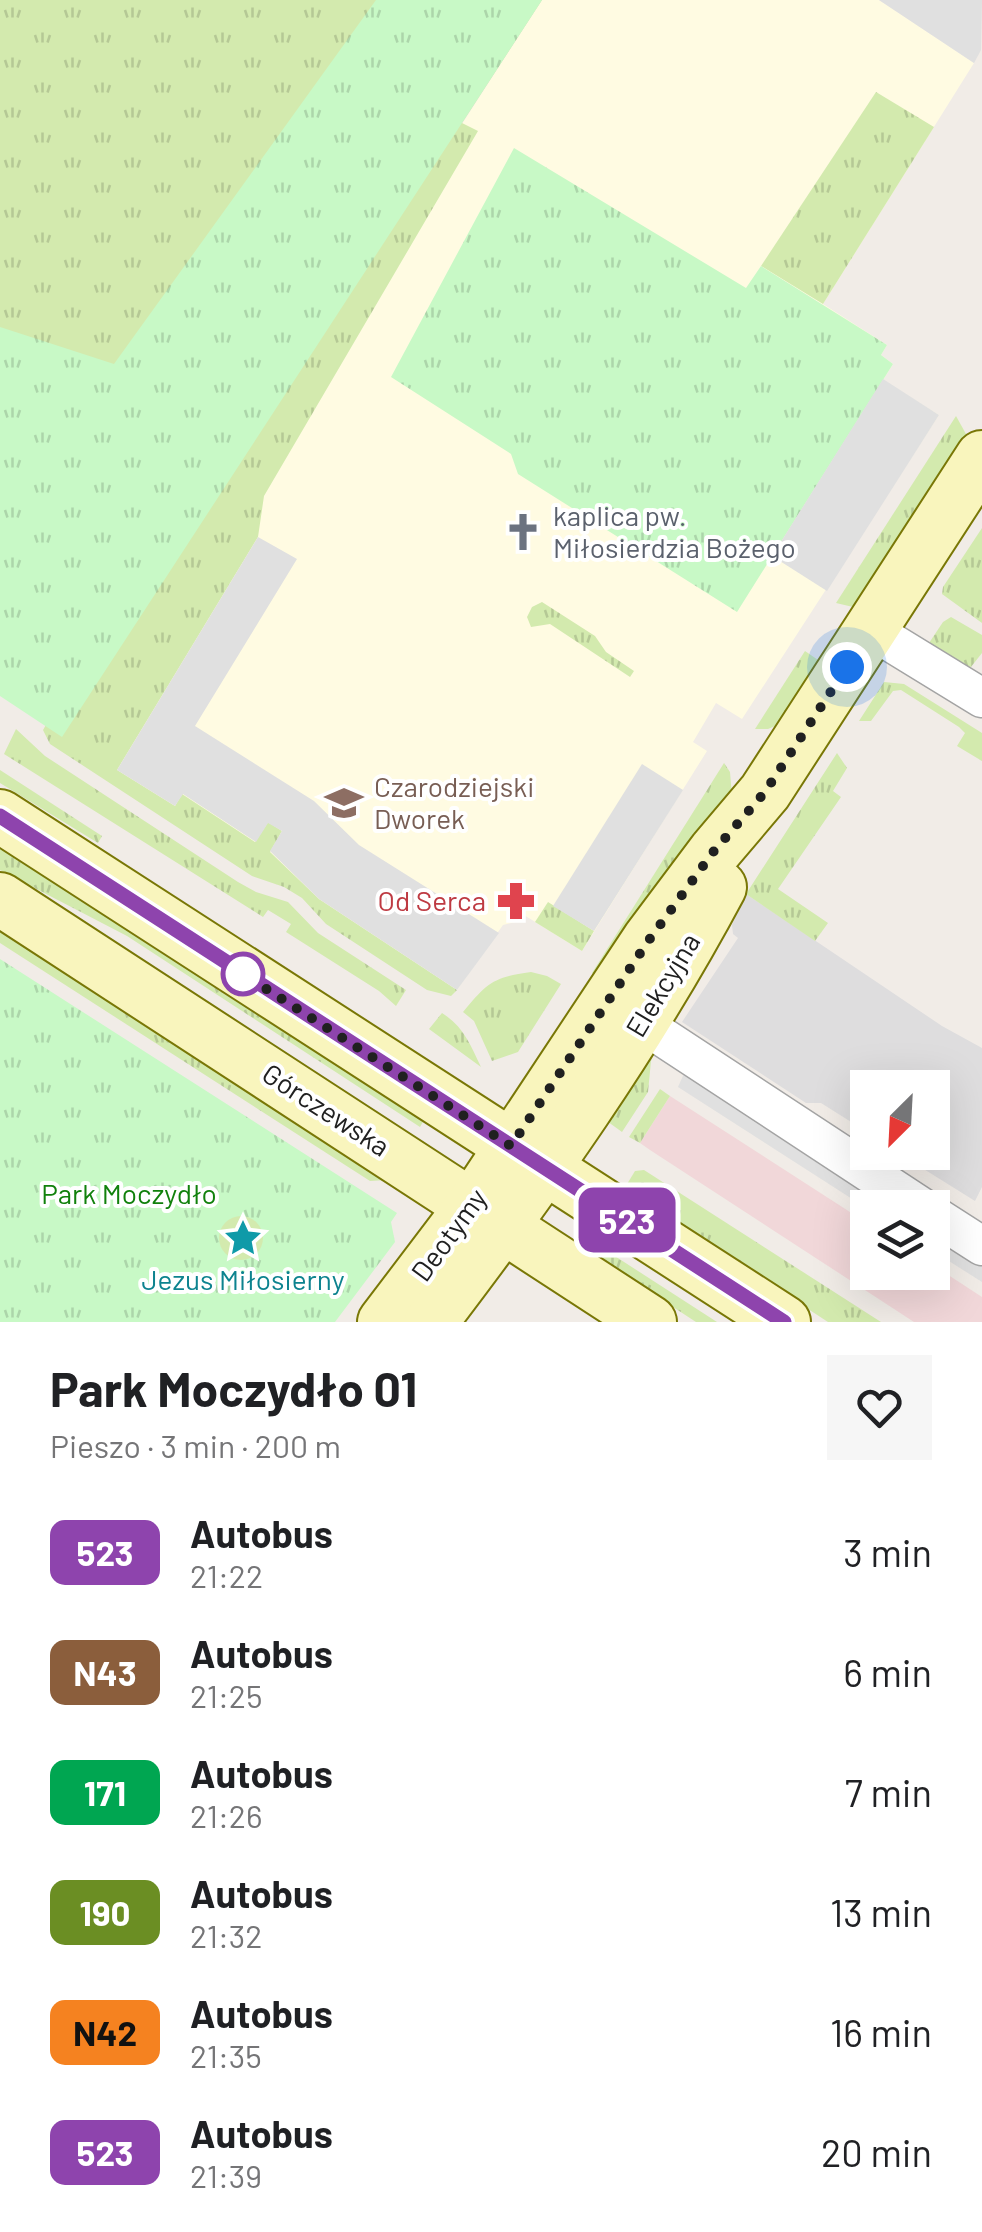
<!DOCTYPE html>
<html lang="pl">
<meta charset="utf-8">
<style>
:root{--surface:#fff;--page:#f6f6f6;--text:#202124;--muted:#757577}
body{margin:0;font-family:Barlow,sans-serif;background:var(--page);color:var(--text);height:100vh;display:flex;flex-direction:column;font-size:38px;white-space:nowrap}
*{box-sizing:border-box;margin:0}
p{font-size:32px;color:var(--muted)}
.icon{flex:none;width:55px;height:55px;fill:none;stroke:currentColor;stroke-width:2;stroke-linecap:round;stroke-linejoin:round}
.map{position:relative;height:1322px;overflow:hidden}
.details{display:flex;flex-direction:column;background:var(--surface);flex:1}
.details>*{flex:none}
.badge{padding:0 20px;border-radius:15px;font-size:35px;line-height:65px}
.needle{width:65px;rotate:204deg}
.fabs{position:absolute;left:850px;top:1070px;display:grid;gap:20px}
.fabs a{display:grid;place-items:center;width:100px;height:100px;border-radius:0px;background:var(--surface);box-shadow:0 10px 40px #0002;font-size:50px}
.you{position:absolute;width:50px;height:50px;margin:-25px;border:8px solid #fff;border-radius:50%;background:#1a73e8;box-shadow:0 0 0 15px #1a73e833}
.map>.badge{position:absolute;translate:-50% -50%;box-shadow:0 0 0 5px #fff}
.round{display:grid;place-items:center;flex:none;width:105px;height:105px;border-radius:0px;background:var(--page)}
.head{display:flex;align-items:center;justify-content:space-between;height:170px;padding:0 50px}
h1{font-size:48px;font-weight:700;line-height:75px}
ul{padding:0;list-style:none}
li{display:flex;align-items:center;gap:30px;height:120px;padding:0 50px}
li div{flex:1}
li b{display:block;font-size:38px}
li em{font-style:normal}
li .badge{min-width:110px;font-weight:700;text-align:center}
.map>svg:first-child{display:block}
.residential{fill:#deddde}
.commercial{fill:#f1d7d9}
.education{fill:#fffbe2}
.grass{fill:url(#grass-tufts)}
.park{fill:url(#park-tufts)}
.garden{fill:#d3eaae}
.parking{fill:#e0e0e0}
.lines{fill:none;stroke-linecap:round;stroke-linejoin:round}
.street-casing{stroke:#a4a4a4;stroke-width:41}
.secondary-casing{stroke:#797706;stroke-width:56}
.street{stroke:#fff;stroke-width:38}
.secondary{stroke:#f9f5bd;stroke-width:52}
.line-casing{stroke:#fff;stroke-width:22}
.line{stroke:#8e44ad;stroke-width:15}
.walk{stroke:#202020;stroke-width:10;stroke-dasharray:0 18}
.stop-dot{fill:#fff;stroke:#8e44ad;stroke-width:5}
.labels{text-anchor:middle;stroke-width:8;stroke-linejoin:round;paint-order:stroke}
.worship-label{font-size:28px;fill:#5b616d;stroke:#fff;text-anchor:start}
.education-label{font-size:28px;fill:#785e54;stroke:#fff;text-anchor:start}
.health-label{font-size:28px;fill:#be3a42;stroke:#fff;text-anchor:end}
.street-label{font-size:28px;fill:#202020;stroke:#fff}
.park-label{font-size:28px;fill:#11810c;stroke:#fff}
.culture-label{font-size:28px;fill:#0d838f;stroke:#fff}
</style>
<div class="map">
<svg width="982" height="1322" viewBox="0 0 982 1322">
<defs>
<pattern id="grass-tufts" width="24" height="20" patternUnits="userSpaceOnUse" patternTransform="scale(2.5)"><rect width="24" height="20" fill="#d3eaae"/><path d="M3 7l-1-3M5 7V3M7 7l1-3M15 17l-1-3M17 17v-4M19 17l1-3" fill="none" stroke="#b5c895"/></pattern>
<pattern id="park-tufts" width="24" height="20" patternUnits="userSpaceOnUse" patternTransform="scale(2.5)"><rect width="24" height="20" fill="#c8f9c6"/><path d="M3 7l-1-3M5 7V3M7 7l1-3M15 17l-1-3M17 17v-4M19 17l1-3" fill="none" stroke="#acd5aa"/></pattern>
</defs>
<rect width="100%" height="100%" fill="#f1ece7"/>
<path class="residential" d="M 746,894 L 942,1026 L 982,1048 L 982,1187 L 975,1201 L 898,1153 L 932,1152 L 932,1088 L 868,1088 L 867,1132 L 821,1103 L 806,1103 L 682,1022 L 738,938 L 733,934 L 732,925 Z"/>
<path class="commercial" d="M 670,1096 L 867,1223 L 868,1272 L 932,1272 L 933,1265 L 982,1297 L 982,1322 L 914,1322 L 650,1150 L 640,1143 Z"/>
<path class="education" d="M 542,0 L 879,0 L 974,63 L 823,304 L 887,345 L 881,355 L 893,364 L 883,380 L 939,415 L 742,719 L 716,703 L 693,742 L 707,751 L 582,951 L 524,915 L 520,921 L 503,925 L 457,990 L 117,770 L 462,124 Z"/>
<g class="grass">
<path d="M 0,0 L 410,0 L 0,696 Z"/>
<path d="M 462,0 L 542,0 L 462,123 L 478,131 L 264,496 L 258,537 L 117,770 L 175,806 L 182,794 L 255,842 L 268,822 L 282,831 L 270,852 L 319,899 L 457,990 L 451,996 L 427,990 L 326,924 L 302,898 L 284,887 L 252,876 L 50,744 L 43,730 Z"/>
<path d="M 876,92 L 934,127 L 823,304 L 761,266 Z"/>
<path d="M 956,416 L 966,434 L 960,448 L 859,602 L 853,607 L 836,603 Z"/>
<path d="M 982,528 L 982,623 L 942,594 L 943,587 Z"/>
<path d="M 542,602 L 595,636 L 606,652 L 634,671 L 630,677 L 550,624 L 531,627 L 527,617 L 532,607 Z"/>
<path d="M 951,617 L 982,635 L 982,653 L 967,672 L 927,646 L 943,622 Z"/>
<path d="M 805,651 L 821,662 L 780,724 L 768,729 L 755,729 Z"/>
<path d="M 884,682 L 904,684 L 982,733 L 982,761 L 957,746 L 965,733 L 959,727 L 901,690 L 893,691 L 871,721 L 859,721 Z"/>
<path d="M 16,729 L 45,756 L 238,882 L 256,892 L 288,902 L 318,933 L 406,990 L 396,1006 L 379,991 L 286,932 L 291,924 L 268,910 L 263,917 L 4,754 Z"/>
<path d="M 837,753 L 847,768 L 833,791 L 841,797 L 778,889 L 828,923 L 815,941 L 746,894 Z"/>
<path d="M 724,763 L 730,772 L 732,796 L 597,975 L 592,973 Z"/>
<path d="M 0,770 L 102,836 L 98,843 L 0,783 Z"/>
<path d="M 0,848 L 424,1120 L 420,1127 L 127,936 L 0,870 Z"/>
<path d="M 548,902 L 594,931 L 582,951 L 535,922 Z"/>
<path d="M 0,928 L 387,1180 L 370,1181 L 0,943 Z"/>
<path d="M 531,972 L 547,976 L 561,984 L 518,1052 L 492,1061 L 474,1021 L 463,1012 C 487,983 493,977 531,972 Z"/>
<path d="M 442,1013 C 463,1026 470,1044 481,1067 L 429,1029 Z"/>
<path d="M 654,1054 L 651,1061 L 648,1092 L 622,1132 L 604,1119 L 646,1055 Z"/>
<path d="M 660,1089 L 670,1096 L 640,1143 L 629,1137 Z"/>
<path d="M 644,1170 L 881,1322 L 828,1322 L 624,1189 L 635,1171 Z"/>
<path d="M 590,1240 L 717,1322 L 696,1322 L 584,1249 Z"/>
</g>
<g class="park">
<path d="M 376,0 L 542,0 L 62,737 L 0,696 L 0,327 L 114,364 Z"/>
<path d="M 514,148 L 746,288 L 761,266 L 887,345 L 881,355 L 893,364 L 737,612 L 518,474 L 511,454 L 391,377 Z"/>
<path d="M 0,959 L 397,1213 L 391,1222 L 395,1242 L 335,1322 L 0,1322 Z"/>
</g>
<circle class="garden" cx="241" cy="1238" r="22"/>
<g class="parking">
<path d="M 879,0 L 982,0 L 981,50 L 974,63 Z"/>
<path d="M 883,379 L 939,415 L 827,591 L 772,556 Z"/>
<path d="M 258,537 L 297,559 L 195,726 L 314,801 L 359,845 L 499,933 L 457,990 L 319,899 L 270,851 L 282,831 L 268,823 L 256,842 L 183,794 L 175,806 L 117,770 Z"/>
<path d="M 642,764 L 683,790 L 594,931 L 553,906 Z"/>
<path d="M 687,1067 L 870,1188 L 860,1204 L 678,1087 Z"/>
<path d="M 951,1240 L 982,1260 L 982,1282 L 941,1256 Z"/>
</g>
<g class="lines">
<g class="street-casing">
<g id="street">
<path d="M 871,630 L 982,698"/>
<path d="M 620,1009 L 923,1208"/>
<path d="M 932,1214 L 982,1246"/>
</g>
</g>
<g class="secondary-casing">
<g id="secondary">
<path d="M 0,816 L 784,1322"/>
<path d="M 0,899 L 650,1322"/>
<path d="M 384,1322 L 472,1206 L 649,939 L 715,851 L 765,792 L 982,457"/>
<path d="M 431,1322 C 537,1183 638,1041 720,887"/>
</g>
</g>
<use href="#street" class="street"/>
<use href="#secondary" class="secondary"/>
</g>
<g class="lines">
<g class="line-casing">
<path id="line" d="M 0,816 L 784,1322"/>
</g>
<use href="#line" class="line"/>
<path class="walk" d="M 243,974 L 232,967 L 511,1146 L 649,940 L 714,851 L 765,792 L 847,667"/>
</g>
<defs>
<g id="church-bare" transform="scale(3)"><path d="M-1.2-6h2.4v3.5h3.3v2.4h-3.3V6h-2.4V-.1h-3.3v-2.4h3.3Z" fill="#6b7280" stroke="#fff" stroke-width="2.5" paint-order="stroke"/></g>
<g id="school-bare" transform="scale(3)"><path d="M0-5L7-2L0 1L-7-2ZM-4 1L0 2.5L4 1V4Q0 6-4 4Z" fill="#8d6e63" stroke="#fff" stroke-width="2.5" paint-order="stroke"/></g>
<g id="pharmacy-bare" transform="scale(3)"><path d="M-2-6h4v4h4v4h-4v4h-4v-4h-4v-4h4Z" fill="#e0444e" stroke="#fff" stroke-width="2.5" paint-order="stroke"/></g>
<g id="sight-bare" transform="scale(3)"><path d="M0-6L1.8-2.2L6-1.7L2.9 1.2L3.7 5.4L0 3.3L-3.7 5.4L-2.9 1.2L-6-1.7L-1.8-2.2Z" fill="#0f9aa8" stroke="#fff" stroke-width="2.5" paint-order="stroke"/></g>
</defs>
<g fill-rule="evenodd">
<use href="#church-bare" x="523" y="532"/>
<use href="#school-bare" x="344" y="803"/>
<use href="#pharmacy-bare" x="516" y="901"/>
<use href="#sight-bare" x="243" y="1238"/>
</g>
<circle class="stop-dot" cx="243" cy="974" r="20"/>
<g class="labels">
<g class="worship-label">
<text x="553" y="526">kaplica pw.<tspan x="553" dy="32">Miłosierdzia Bożego</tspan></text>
</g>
<g class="education-label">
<text x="374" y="797">Czarodziejski<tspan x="374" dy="32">Dworek</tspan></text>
</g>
<g class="health-label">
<text x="486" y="911">Od Serca</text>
</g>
<g class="street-label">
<text transform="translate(663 985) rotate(-59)" y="10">Elekcyjna</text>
<text transform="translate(326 1110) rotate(33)" y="10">Górczewska</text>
<text transform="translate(449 1235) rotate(-54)" y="10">Deotymy</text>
</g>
<g class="park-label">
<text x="129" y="1204">Park Moczydło</text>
</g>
<g class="culture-label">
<text x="243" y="1290">Jezus Miłosierny</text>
</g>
</g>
</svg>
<div class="fabs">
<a><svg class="needle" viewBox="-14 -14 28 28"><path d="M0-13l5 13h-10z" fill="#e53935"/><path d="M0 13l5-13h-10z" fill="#757577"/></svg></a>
<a><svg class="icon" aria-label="layers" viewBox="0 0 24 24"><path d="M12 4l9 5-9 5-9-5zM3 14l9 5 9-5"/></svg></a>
</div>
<div class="you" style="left:847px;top:667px"></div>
<b class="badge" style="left:627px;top:1220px;background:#8e44ad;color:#fff">523</b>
</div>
<section class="details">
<div class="head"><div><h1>Park Moczydło 01</h1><p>Pieszo · 3 min · 200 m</p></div><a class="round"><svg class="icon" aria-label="heart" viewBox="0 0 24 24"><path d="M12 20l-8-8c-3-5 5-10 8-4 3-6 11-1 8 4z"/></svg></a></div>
<ul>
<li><span class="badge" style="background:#8e44ad;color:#fff">523</span><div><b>Autobus</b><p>21:22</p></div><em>3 min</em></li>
<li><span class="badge" style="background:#8b5e3c;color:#fff">N43</span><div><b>Autobus</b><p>21:25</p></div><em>6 min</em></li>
<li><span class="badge" style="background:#00a651;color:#fff">171</span><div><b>Autobus</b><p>21:26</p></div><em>7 min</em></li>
<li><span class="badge" style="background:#6b8e23;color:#fff">190</span><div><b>Autobus</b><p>21:32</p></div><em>13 min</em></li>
<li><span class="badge" style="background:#f58220;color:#111">N42</span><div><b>Autobus</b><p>21:35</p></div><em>16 min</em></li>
<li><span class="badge" style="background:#8e44ad;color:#fff">523</span><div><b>Autobus</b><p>21:39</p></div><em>20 min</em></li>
</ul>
</section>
